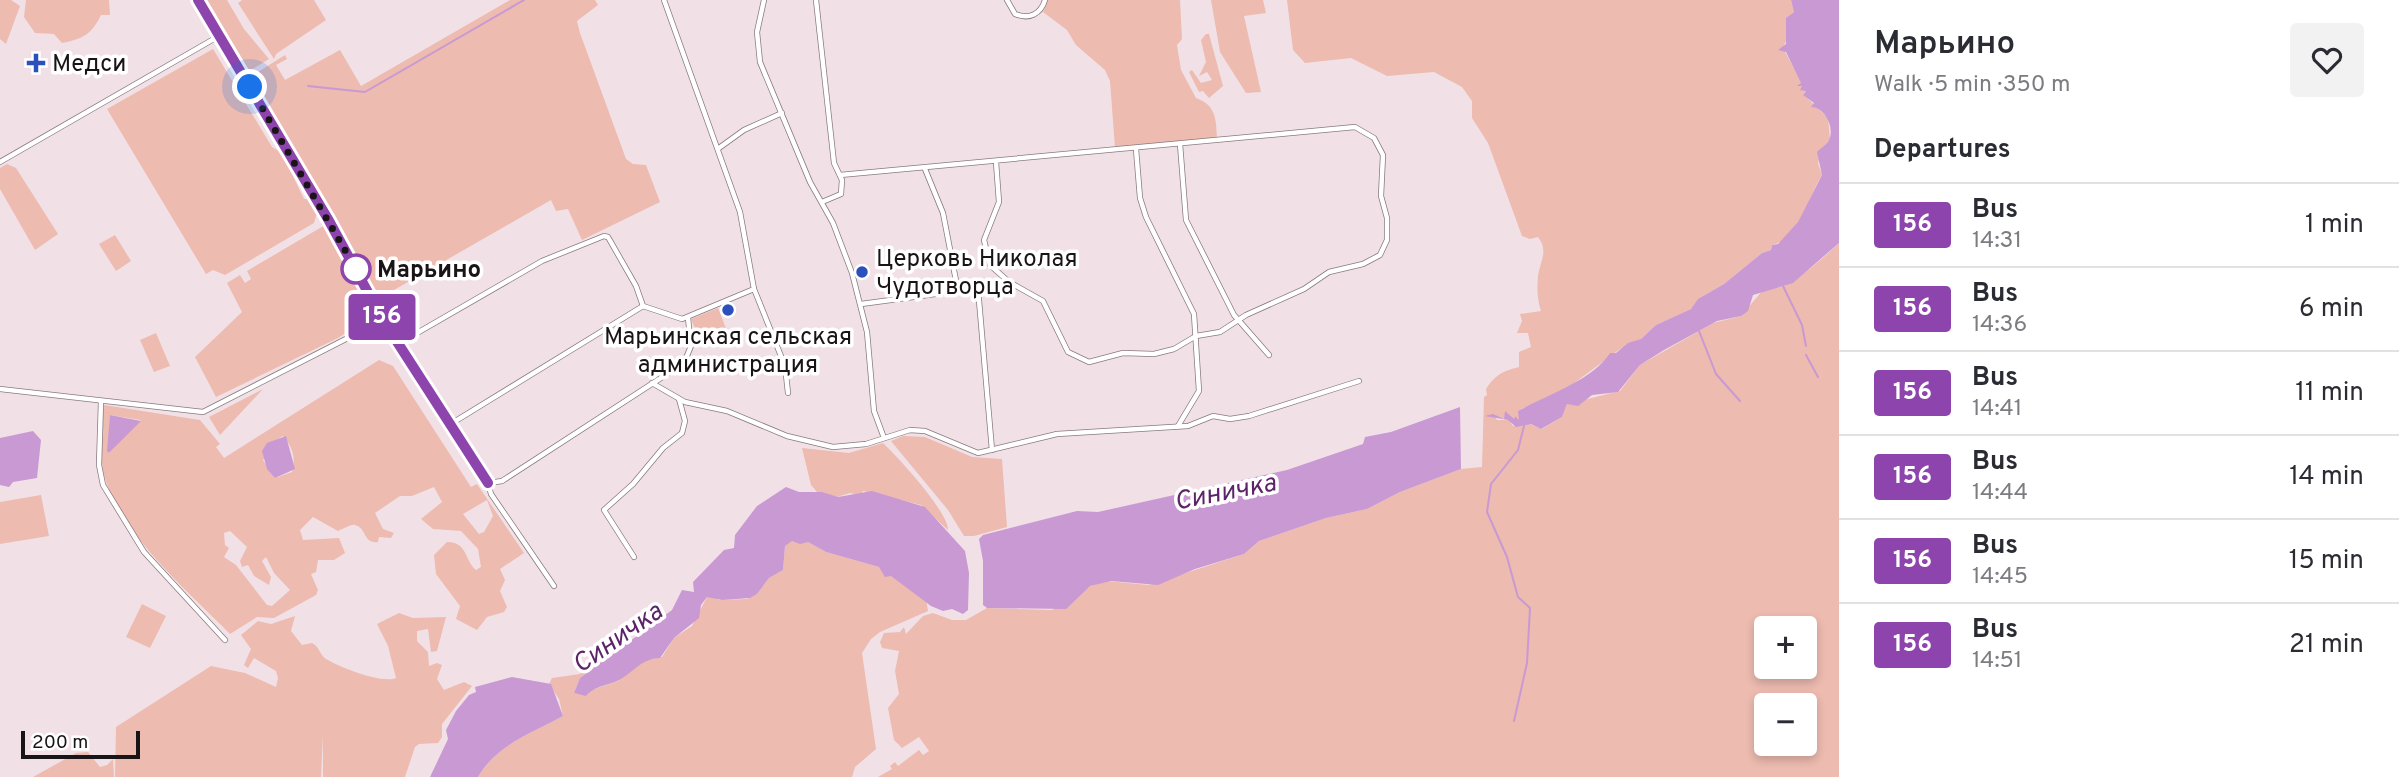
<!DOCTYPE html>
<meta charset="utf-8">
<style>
:root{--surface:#fff;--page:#f2f2f3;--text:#2b2b33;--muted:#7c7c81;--line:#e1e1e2}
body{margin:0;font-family:Overpass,sans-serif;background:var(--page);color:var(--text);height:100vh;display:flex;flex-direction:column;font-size:26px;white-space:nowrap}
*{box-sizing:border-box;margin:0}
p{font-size:23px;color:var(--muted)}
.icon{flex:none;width:38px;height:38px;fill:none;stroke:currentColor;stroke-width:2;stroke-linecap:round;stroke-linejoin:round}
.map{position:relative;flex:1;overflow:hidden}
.side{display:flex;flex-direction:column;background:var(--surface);width:560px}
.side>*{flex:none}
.badge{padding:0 14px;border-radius:5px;font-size:24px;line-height:46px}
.tools{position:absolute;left:1754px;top:616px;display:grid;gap:14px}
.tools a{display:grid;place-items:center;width:63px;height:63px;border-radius:7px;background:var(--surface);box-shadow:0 4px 10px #0003;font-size:35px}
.scale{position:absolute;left:21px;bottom:18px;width:119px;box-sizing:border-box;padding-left:7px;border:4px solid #191416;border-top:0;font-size:19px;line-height:24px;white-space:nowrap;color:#191416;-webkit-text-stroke:5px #fff;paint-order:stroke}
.you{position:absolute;width:35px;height:35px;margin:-18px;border:5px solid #fff;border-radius:50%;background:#1a73e8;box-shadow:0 0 0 10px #1a73e833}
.map>.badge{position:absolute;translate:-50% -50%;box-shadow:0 0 0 4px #fff}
h2{padding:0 35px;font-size:26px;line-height:63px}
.round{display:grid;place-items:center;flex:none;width:74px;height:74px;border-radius:7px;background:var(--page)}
.headline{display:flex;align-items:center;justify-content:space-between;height:119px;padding:0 35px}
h1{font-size:33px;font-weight:600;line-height:52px}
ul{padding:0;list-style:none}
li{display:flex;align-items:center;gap:21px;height:84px;padding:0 35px;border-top:2px solid var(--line)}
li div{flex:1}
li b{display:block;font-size:26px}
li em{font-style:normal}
li .badge{min-width:77px;font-weight:700;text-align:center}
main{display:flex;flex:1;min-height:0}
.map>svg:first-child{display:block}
.green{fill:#edbbb0;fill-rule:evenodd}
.water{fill:#c999d3}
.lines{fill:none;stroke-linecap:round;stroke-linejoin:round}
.stream{stroke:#c999d3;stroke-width:2}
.minor-casing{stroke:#887a7e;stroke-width:6}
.minor{stroke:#fff;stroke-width:4.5}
.line-casing{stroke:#fff;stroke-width:16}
.line{stroke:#8e44ad;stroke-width:10}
.walk{stroke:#191416;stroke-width:7;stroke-dasharray:0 12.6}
.poi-dot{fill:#2c4fbe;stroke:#fff;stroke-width:2.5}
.stop-dot{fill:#fff;stroke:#8e44ad;stroke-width:3.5}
.labels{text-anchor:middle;stroke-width:7;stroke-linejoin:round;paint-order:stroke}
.poi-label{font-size:24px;fill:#191416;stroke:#fff;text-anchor:start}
.stop-label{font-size:24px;font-weight:bold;fill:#191416;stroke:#fff;text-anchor:start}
.water-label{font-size:26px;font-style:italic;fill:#5c2368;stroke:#fff}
</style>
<main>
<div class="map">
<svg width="1839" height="777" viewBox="0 0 1839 777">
<rect width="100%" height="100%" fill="#f1e1e6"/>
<g class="green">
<path d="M 0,0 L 11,0 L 20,6 L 6,44 L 0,39 Z"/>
<path d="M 26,0 L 109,0 L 110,15 L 101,15 C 92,34 83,39 62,43 L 54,34 L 35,33 L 24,17 Z"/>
<path d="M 206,0 L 227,0 L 244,29 L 269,59 L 248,72 Z"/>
<path d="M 242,0 L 314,0 L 326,20 L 276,54 L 274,59 L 238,3 Z"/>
<path d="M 510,0 L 595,0 L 598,5 L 577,21 L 580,33 L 626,159 L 633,164 L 646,165 L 660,202 L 582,240 L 568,209 L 556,211 L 551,200 L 380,298 L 379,302 L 250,77 L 285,55 L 287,59 L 276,65 L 285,80 L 340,50 L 361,86 Z"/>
<path d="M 1048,0 L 1180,0 L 1182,39 L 1177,45 L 1181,70 L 1196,98 C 1216,105 1216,119 1217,138 L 1115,148 L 1110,81 L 1105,70 L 1076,45 L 1067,30 L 1043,12 Z"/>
<path d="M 1211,0 L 1263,0 L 1266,13 L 1244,16 L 1261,92 L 1246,93 L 1220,52 Z"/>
<path d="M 1287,0 L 1791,0 L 1794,12 L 1787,18 L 1787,39 L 1783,48 L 1806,91 L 1803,94 L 1828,118 L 1830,139 L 1823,147 L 1818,163 L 1822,175 C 1809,195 1798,240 1772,245 L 1771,250 L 1762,253 L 1724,284 L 1700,298 L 1691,309 L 1656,325 L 1641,339 L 1620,349 L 1569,387 L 1521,409 L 1519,421 L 1515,416 L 1514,420 L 1505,415 L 1504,419 L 1494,415 L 1497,420 L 1509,420 L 1513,426 L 1530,424 L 1542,429 L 1562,417 L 1567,404 L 1620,391 L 1640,365 L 1713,323 L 1741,316 L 1763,290 C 1769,288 1774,289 1780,287 C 1794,284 1827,255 1839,243 L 1839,777 L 878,777 L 892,769 L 890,766 L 895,762 L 898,766 L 919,750 L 923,755 L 929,751 L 919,737 L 902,748 L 894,740 L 888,708 L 899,694 L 895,671 L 899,651 L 882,648 L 880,642 L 884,633 L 900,632 L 904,627 L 906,634 L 923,616 L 933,613 L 952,620 L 966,620 L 987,608 L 1052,610 L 1090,586 L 1106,581 L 1149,585 L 1244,554 L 1259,541 L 1326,518 L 1367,509 L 1400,492 L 1461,469 L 1482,467 L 1484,397 L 1487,395 L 1486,389 C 1495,375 1503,371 1519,367 L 1519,352 L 1531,347 L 1528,333 L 1517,333 L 1522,321 L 1520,314 L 1541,311 C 1537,300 1537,287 1538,276 C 1540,261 1549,251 1538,237 L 1530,239 L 1522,236 L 1488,143 L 1472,118 L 1472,101 L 1462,87 L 1434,72 L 1387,76 L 1351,58 L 1305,63 L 1293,50 ZM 1766,628 L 1804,628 L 1804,667 L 1766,667 ZM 1766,705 L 1804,705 L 1804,744 L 1766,744 Z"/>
<path d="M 1206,34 L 1209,34 L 1223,86 L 1209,98 L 1203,91 L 1199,92 L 1189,72 L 1192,70 L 1201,83 L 1212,80 L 1207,72 L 1199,76 L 1206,62 L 1201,40 Z"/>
<path d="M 213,49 L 272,147 L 282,153 L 304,199 L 309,199 L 317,213 L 314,223 L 225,275 L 213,270 L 206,274 L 107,109 Z"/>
<path d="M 7,164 L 16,168 L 58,234 L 35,250 L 0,189 L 0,168 Z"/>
<path d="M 325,225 L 372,316 L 338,338 L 216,397 L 195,357 L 242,312 L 227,283 L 240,275 L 245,283 L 251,279 L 247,271 Z"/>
<path d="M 115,235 L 131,261 L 116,271 L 99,244 Z"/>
<path d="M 718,308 L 727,331 L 701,342 L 691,319 Z"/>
<path d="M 156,333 L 170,366 L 154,372 L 140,340 Z"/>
<path d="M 379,360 L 393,366 L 471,487 L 477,484 L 524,553 L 500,569 L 505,580 L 500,591 L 507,607 L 504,612 L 487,617 L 477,630 L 456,619 L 460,606 L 436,574 L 434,555 L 447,542 C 468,542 464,560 476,570 L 481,567 L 478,549 L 461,531 L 433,529 L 421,519 L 442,502 L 434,487 L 412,496 L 400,496 L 375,513 L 383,529 L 394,533 L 391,538 L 379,537 L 378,542 C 363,544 367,528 355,525 C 351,524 343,529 338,531 L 313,517 L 300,530 L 303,540 L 339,538 L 345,553 L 334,560 L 318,560 L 316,572 L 311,574 L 318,590 L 316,595 L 274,618 L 257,617 L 230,634 C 188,591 120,534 104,475 C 99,454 101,427 104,405 L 200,420 L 220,444 L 216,447 L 224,458 ZM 110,415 L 141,420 L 109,453 ZM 283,436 C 293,447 296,458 292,472 L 275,478 L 263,460 L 278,439 ZM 487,500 L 493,516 L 484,532 L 479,534 L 463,514 ZM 230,531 L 247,547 L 240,561 L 242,567 L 248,565 L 254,576 L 269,585 L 271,577 L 262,561 L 266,557 L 274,573 L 290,590 L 272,606 L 267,605 L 236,565 L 224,557 L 229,548 L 225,545 L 224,533 Z"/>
<path d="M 263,389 L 220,435 L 209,417 Z"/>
<path d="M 903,436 L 925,437 L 972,457 L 1002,459 L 1007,527 L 974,536 L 964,536 L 948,510 L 891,441 Z"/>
<path d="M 883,443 C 898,457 949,513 948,530 L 921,505 L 863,491 L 861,496 L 850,493 L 837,497 L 818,493 L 811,485 L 802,448 L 849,453 Z"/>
<path d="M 41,495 L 49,536 L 0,544 L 0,502 Z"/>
<path d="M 790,541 L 808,542 L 826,552 L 879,567 L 926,599 L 928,611 L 880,632 L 871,639 L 862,653 L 876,749 L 855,767 L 852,777 L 478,777 C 497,744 531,734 563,716 L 559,699 L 549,684 L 552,678 L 580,674 L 596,660 L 615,653 L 580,678 L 574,693 L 580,694 L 618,681 L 645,660 L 662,657 L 674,638 L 692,626 L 707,597 L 713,596 L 719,600 L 747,599 L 757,594 L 769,578 L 783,570 L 785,546 Z"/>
<path d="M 142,604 L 166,616 L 150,648 L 126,637 Z"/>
<path d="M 399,613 L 413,618 L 446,617 L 437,651 L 431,652 L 428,629 L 417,631 L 417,641 L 428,652 L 429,666 L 437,663 L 442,665 L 437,679 L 444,690 L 464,682 L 472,686 L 442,724 L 442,737 L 438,743 L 419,744 L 415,747 L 405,777 L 323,777 L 323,735 L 321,777 L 115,777 L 116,727 L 211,666 L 245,673 L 276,687 L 278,678 L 276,671 L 254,658 L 248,668 L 244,665 L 251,649 L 241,635 L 258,621 L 271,624 L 295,616 L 291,631 L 302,645 L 312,643 C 320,647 319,654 326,659 C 339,667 382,684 396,678 L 388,646 L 377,624 Z"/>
<path d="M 88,752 L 100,767 L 107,765 L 113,759 L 114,777 L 33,777 L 76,753 Z"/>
</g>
<g class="water">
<path d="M 1791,0 L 1839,0 L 1839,243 L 1793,283 L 1753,295 L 1748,311 L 1741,316 L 1717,321 L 1664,350 L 1640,365 L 1618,392 L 1592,395 L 1578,406 L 1567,404 L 1562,417 L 1541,429 L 1531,424 L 1516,427 L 1508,420 L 1485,416 L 1493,414 L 1504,419 L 1505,411 L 1514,419 L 1515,416 L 1519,420 L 1518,411 C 1546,395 1592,381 1610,353 L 1616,353 L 1628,343 L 1641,339 L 1656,325 L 1691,309 L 1698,299 L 1724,284 L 1762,253 L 1771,250 L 1772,245 L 1778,244 L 1798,222 L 1822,175 L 1817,152 C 1821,148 1827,144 1829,140 C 1835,128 1825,107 1811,107 L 1814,103 L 1803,95 L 1806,91 L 1800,90 L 1802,86 L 1797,86 L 1801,83 L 1786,52 L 1778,50 L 1786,44 L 1786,18 L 1794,12 Z"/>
<path d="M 1460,407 L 1461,469 L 1400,492 L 1367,509 L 1326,518 L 1259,541 L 1244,554 L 1195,569 L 1158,585 L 1111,581 L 1090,586 L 1066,609 L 987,608 L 983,605 L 983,561 L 979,539 L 983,535 L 1077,511 L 1098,512 L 1287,470 L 1363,444 L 1365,437 L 1391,432 Z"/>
<path d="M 110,415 L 141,421 L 109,453 L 107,451 Z"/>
<path d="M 33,431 L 41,440 L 37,478 L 13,482 L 9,487 L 0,485 L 0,438 Z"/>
<path d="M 286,436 L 295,469 L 275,478 L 267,469 L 262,451 L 267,443 Z"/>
<path d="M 786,487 L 799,492 L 822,492 L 838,497 L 872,491 L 925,507 L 965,551 L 969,573 L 968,610 L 963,614 L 952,609 L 943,611 L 931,606 L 891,576 L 885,577 L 879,567 L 826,552 L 808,542 L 800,544 L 792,541 L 785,546 L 783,570 L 769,578 L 757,594 L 750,598 L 722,600 L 707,597 L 701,605 L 699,618 L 674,638 L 660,658 C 641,659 636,670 621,679 C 609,686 595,685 586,696 L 574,693 L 580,678 L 672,610 L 682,590 L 694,592 L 693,582 L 724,550 L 734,548 L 735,535 L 757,506 Z"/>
<path d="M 512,677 L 551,684 L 563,716 C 531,734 497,744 478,777 L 430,777 L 448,739 L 446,730 L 456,711 L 469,695 L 476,692 L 475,687 Z"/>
</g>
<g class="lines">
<g class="stream">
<path d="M 308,86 L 365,92 L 524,0"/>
<path d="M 1783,286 L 1802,325 L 1806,346"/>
<path d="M 1699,331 L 1716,374 L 1740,401"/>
<path d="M 1806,355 L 1818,377"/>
<path d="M 1514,721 L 1527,663 L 1530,608 L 1518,597 L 1507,557 L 1487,512 L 1491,484 L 1518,450 L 1524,426"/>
</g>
<g class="minor-casing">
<g id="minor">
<path d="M 198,0 L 328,219 L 383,320 L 488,483 L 491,494 L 554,586"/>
<path d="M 664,0 L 740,212 L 754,289 L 785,366 L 788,393"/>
<path d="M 764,0 L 757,32 L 760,62 L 810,182 L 833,223 L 852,273 L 867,332 L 874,411 L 884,438"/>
<path d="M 816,0 L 834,163 L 842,180 L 841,194 L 822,202"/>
<path d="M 1007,0 L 1015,14 C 1029,20 1041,14 1045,0"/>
<path d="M 1180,144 L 1186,220 L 1234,315 L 1269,355"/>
<path d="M 719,148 L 744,130 L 782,113"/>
<path d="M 1136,149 L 1140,198 L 1146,217 L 1194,314 L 1199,391 L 1178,426"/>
<path d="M 0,162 L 219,36"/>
<path d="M 925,169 L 943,213 L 958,291 L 978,289 L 992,450"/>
<path d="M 840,175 L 1355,127 L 1374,138 L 1383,155 L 1381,196 L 1387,218 L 1387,240 L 1380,255 L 1363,264 L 1329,272 L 1304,289 L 1246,315 L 1220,332 L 1196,336 L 1174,349 L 1154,354 L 1123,353 L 1089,362 L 1068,352 L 1043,301 L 1009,282 L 990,265 L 984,240 L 999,202 L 996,162"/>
<path d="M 861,304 L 958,291"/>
<path d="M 643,306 L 682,319 L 754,289"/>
<path d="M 398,344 L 542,261 L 604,236 L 608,237 L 636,286 L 643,306"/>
<path d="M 652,383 L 685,402 L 727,411 L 787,436 L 833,447 L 866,444 L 910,430 L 925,431 L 978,453 L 1057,434 L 1188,426 L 1213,416 L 1230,419 L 1249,416 L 1359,381"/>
<path d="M 0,389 L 203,412 L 383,320"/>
<path d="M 101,401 L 99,465 L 103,485 L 144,552 L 225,640"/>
<path d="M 449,425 L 643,306"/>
<path d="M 489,483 L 502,481 L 684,363 L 691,346 L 688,318"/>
<path d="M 634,557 L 604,510 L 633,484 L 663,448 L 682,433 L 685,421 L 679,399"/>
</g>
</g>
<use href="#minor" class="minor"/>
</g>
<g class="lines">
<g class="line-casing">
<path id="line" d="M 198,0 L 328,219 L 383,320 L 488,483"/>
</g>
<use href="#line" class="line"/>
<path class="walk" d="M 250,87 L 356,269"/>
</g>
<g class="poi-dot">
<path d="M32.5 52.5h7v7h7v7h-7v7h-7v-7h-7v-7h7z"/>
<circle cx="862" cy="272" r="7"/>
<circle cx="728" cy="310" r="7"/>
</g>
<circle class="stop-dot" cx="356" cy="269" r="14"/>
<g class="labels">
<g class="poi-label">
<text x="52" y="71">Медси</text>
<text x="876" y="266">Церковь Николая<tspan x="876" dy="28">Чудотворца</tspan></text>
<text x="728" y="344" text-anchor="middle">Марьинская сельская<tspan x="728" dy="28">администрация</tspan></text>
</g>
<g class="stop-label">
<text x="377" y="277">Марьино</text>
</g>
<g class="water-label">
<text transform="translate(1225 491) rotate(-11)" y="9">Синичка</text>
<text transform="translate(617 637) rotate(-35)" y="9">Синичка</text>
</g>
</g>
</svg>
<div class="tools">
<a>+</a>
<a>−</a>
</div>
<div class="scale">200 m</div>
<div class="you" style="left:250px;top:87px"></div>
<b class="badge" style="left:382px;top:317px;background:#8e44ad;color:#fff">156</b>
</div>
<section class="side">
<div class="headline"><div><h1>Марьино</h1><p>Walk · 5 min · 350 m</p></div><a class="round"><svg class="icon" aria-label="heart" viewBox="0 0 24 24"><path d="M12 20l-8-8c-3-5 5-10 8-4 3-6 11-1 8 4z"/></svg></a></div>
<h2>Departures</h2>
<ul>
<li><span class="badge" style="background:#8e44ad;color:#fff">156</span><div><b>Bus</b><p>14:31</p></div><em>1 min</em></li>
<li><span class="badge" style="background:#8e44ad;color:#fff">156</span><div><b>Bus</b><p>14:36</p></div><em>6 min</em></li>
<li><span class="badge" style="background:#8e44ad;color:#fff">156</span><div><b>Bus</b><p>14:41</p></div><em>11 min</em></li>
<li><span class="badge" style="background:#8e44ad;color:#fff">156</span><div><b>Bus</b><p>14:44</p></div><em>14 min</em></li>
<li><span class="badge" style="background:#8e44ad;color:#fff">156</span><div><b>Bus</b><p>14:45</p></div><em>15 min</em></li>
<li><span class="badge" style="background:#8e44ad;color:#fff">156</span><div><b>Bus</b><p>14:51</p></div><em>21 min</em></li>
</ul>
</section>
</main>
